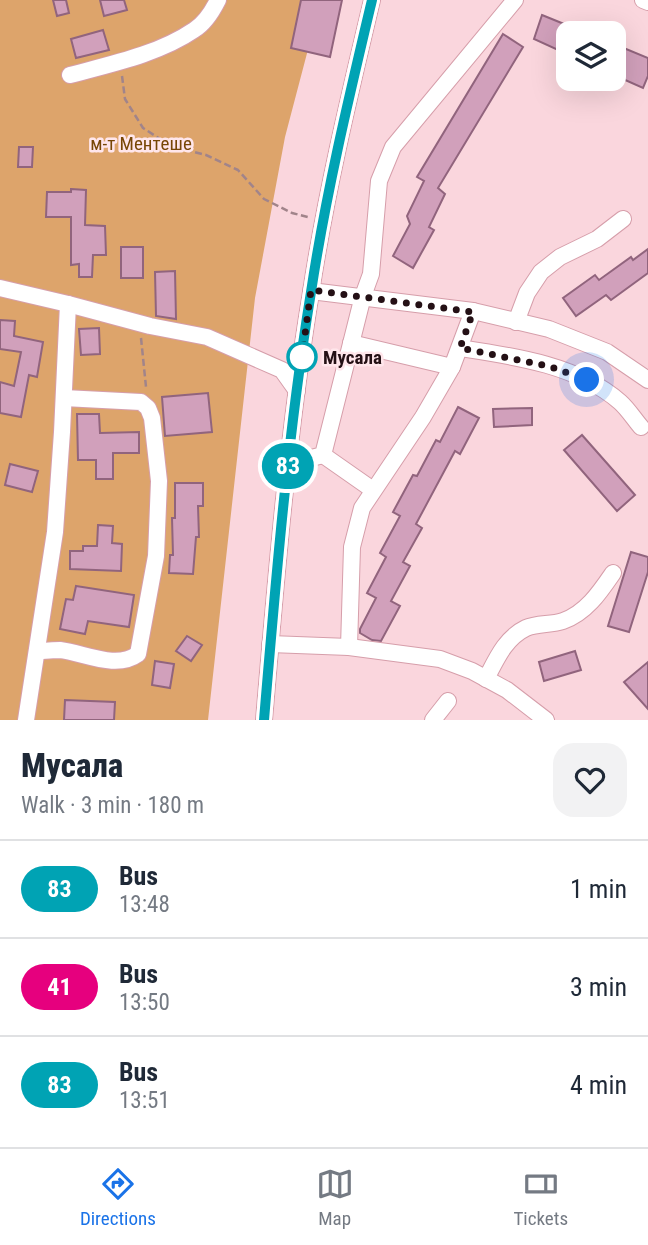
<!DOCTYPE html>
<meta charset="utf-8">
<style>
:root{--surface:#fff;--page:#f2f2f3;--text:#1f2937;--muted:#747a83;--line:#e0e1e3;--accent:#1a73e8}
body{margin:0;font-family:"Roboto Condensed",sans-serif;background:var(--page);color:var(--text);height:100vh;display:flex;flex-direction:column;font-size:26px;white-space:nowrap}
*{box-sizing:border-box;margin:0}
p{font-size:23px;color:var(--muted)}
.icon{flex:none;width:38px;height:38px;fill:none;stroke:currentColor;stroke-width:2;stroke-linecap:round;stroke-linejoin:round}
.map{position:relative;height:720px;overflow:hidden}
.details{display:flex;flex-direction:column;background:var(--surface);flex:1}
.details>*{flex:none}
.badge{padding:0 14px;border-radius:23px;font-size:24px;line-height:46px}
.tools{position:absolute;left:556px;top:21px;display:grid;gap:14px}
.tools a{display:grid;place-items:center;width:70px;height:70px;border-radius:14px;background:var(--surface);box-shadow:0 7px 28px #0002;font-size:35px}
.you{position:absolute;width:35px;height:35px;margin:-18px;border:5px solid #fff;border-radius:50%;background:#1a73e8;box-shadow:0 0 0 10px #1a73e833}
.map>.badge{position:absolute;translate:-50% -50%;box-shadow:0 0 0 4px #fff}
.round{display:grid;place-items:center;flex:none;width:74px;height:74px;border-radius:21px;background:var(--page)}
.headline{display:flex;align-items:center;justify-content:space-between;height:119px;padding:0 21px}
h1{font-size:33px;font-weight:800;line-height:52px}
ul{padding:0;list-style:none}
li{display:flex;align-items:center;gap:21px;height:98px;padding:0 21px;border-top:2px solid var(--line)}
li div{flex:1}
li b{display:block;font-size:26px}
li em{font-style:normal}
li .badge{min-width:77px;font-weight:700;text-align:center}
.menu{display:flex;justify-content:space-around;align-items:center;height:98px;border-top:2px solid var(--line);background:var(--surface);font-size:19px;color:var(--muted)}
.menu a{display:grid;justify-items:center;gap:4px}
.menu .on{color:var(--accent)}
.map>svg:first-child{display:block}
.green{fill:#dda46b}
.building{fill:#d1a0bb;stroke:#91647d;stroke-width:2}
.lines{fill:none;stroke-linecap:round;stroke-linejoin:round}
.minor-casing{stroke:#d69eaa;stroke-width:18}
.path{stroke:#a1848a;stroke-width:2.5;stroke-dasharray:7 3.5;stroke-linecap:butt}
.minor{stroke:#fff;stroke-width:16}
.line-casing{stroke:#fff;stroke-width:16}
.line{stroke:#00a3b4;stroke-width:10}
.walk{stroke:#241015;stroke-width:7;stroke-dasharray:0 12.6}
.stop-dot{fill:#fff;stroke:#00a3b4;stroke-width:3.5}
.labels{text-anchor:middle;stroke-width:5;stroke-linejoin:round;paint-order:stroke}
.park-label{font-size:19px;fill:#774605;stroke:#ffe6eb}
.stop-label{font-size:19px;font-weight:bold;fill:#241015;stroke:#ffe6eb;text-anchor:start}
</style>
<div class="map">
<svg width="648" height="720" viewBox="0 0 648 720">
<rect width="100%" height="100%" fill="#fad6dd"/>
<path class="green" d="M 0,0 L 321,0 L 285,137 L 255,298 L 208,720 L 0,720 Z"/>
<g class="building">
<path d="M 53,0 L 66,0 L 69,13 L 57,16 Z"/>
<path d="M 100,0 L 124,0 L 127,10 L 104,16 Z"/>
<path d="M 301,0 L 342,0 L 330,57 L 291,48 Z"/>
<path d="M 542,15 L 569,26 L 569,55 L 534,39 Z"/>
<path d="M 103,30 L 109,50 L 76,58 L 71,39 Z"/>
<path d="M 503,34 L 523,47 L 438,188 L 445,194 L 429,227 L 434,230 L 413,268 L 393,256 L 410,224 L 407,216 L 424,181 L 417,177 Z"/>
<path d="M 614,44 L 648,58 L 648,76 L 643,88 L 614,75 Z"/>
<path d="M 19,147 L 33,147 L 32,167 L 18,167 Z"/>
<path d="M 71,189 L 86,190 L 85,225 L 105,226 L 106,255 L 93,255 L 92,277 L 79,277 L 79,264 L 71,265 L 71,217 L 46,217 L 47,192 L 71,192 Z"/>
<rect x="121" y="247" width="22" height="31"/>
<path d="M 648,249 L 648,273 L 611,300 L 606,295 L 576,316 L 563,298 L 595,275 L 599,280 L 631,257 L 633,260 Z"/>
<path d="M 175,271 L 176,319 L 156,316 L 155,272 Z"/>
<path d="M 0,320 L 15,321 L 14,336 L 43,342 L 37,377 L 29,375 L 21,417 L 0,413 L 0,382 L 14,386 L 21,352 L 0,349 Z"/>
<path d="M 99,328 L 100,354 L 81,355 L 79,329 Z"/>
<path d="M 208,393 L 212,432 L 165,436 L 162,397 Z"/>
<path d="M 458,407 L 479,418 L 460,454 L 455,451 L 416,524 L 422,528 L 403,562 L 410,566 L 391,601 L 400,606 L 381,641 L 372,640 L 360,633 L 360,629 L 376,598 L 367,593 L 386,557 L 380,553 L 400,516 L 393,512 L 413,475 L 417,476 L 436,440 L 440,442 Z"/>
<path d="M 532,408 L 532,425 L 494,427 L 493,409 Z"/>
<path d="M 77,414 L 99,414 L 100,433 L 139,432 L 139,453 L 113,453 L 113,479 L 96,479 L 96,460 L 78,460 Z"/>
<path d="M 582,435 L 635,495 L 617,511 L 564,450 Z"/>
<path d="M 10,464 L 38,471 L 32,492 L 5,485 Z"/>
<path d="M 175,483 L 203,483 L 203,506 L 198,506 L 199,537 L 196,537 L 193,574 L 169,573 L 170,555 L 173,555 L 172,518 L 175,518 Z"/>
<path d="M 98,525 L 113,526 L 112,543 L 122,544 L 121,571 L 70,569 L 70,551 L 83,551 L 83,546 L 97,546 Z"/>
<path d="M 631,552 L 648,557 L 648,572 L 629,632 L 608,626 Z"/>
<path d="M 76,586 L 134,595 L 129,627 L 88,621 L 85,634 L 60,629 L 66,599 L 73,600 Z"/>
<path d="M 187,636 L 202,645 L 191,661 L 176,651 Z"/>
<path d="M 575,651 L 581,670 L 544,681 L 539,662 Z"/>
<path d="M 155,661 L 174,664 L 170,688 L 152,685 Z"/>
<path d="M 648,662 L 648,709 L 624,682 Z"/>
<path d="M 65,700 L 115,702 L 114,720 L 64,720 Z"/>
</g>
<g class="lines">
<g class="minor-casing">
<g id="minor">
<path d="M 643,0 L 648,2"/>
<path d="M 70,75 C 111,64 159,54 194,30 C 204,24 213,10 218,0"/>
<path d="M 0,288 L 68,304 L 62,432 L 55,532 L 26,720"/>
<path d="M 311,291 L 473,311 L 549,329 L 607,352 L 648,380"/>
<path d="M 68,304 L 150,326 L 207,337 L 282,370 L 297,391"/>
<path d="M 516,322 L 527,293 L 541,272 L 560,257 L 597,239 L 623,219"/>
<path d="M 351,343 L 452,367"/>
<path d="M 460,348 C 513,356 578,365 620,402 C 628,409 634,419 641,427"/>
<path d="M 323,455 L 373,490"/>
<path d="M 288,464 L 323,455 L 363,296 L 371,274 L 379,181 L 393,147 L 515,0"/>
<path d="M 270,644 L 349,647 L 440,659 L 472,671 L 507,690 L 546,720"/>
<path d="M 349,647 L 352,547 L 362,508 L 423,417 L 452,367 L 473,311"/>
<path d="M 37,651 C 45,651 53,650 60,650 C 85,653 116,670 138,654 L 156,556 L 159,481 L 152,418 L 148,408 L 141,402 L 64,398"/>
<path d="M 486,679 C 496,660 505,638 526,628 C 537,623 551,625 563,621 C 586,613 600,592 613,573"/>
<path d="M 264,720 C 276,577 288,433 311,292 C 326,193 349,97 372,0"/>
<path d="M 433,720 L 448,701"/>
</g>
</g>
<g class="path">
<path d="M 122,76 L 125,99 L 143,128 L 171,146 L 206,155 L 238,170 L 264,199 L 292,213 L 308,217"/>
<path d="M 141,338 L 146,387"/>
</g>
<use href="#minor" class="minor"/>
</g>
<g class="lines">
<g class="line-casing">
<path id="line" d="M 264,720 C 276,577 288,433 311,292 C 326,193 349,97 372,0"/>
</g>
<use href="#line" class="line"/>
<path class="walk" d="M 302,357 L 311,290 L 473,312 L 460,348 L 548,366 L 587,380"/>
</g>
<circle class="stop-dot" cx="302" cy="357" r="14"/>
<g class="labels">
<g class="park-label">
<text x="141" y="150">м-т Ментeше</text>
</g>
<g class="stop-label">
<text x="323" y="364">Мусала</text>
</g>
</g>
</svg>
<div class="tools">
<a><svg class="icon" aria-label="layers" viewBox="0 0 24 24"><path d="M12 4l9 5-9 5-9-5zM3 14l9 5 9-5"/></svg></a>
</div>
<div class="you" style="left:587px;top:380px"></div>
<b class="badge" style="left:288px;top:466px;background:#00a3b4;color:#fff">83</b>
</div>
<section class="details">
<div class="headline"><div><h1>Мусала</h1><p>Walk · 3 min · 180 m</p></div><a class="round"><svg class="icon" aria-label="heart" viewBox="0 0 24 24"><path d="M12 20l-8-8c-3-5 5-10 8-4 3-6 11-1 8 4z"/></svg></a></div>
<ul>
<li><span class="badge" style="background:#00a3b4;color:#fff">83</span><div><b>Bus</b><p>13:48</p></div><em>1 min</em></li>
<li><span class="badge" style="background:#e6007e;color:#fff">41</span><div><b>Bus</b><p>13:50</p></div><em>3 min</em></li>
<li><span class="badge" style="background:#00a3b4;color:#fff">83</span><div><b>Bus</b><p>13:51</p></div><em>4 min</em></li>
</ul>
</section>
<nav class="menu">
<a class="on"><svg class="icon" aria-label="directions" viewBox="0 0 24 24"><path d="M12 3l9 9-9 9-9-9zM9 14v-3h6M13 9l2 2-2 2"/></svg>Directions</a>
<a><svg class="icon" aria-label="map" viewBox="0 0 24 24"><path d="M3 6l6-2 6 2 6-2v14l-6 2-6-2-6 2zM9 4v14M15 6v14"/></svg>Map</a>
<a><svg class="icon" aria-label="tickets" viewBox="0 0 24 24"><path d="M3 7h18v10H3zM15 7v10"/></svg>Tickets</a>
</nav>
